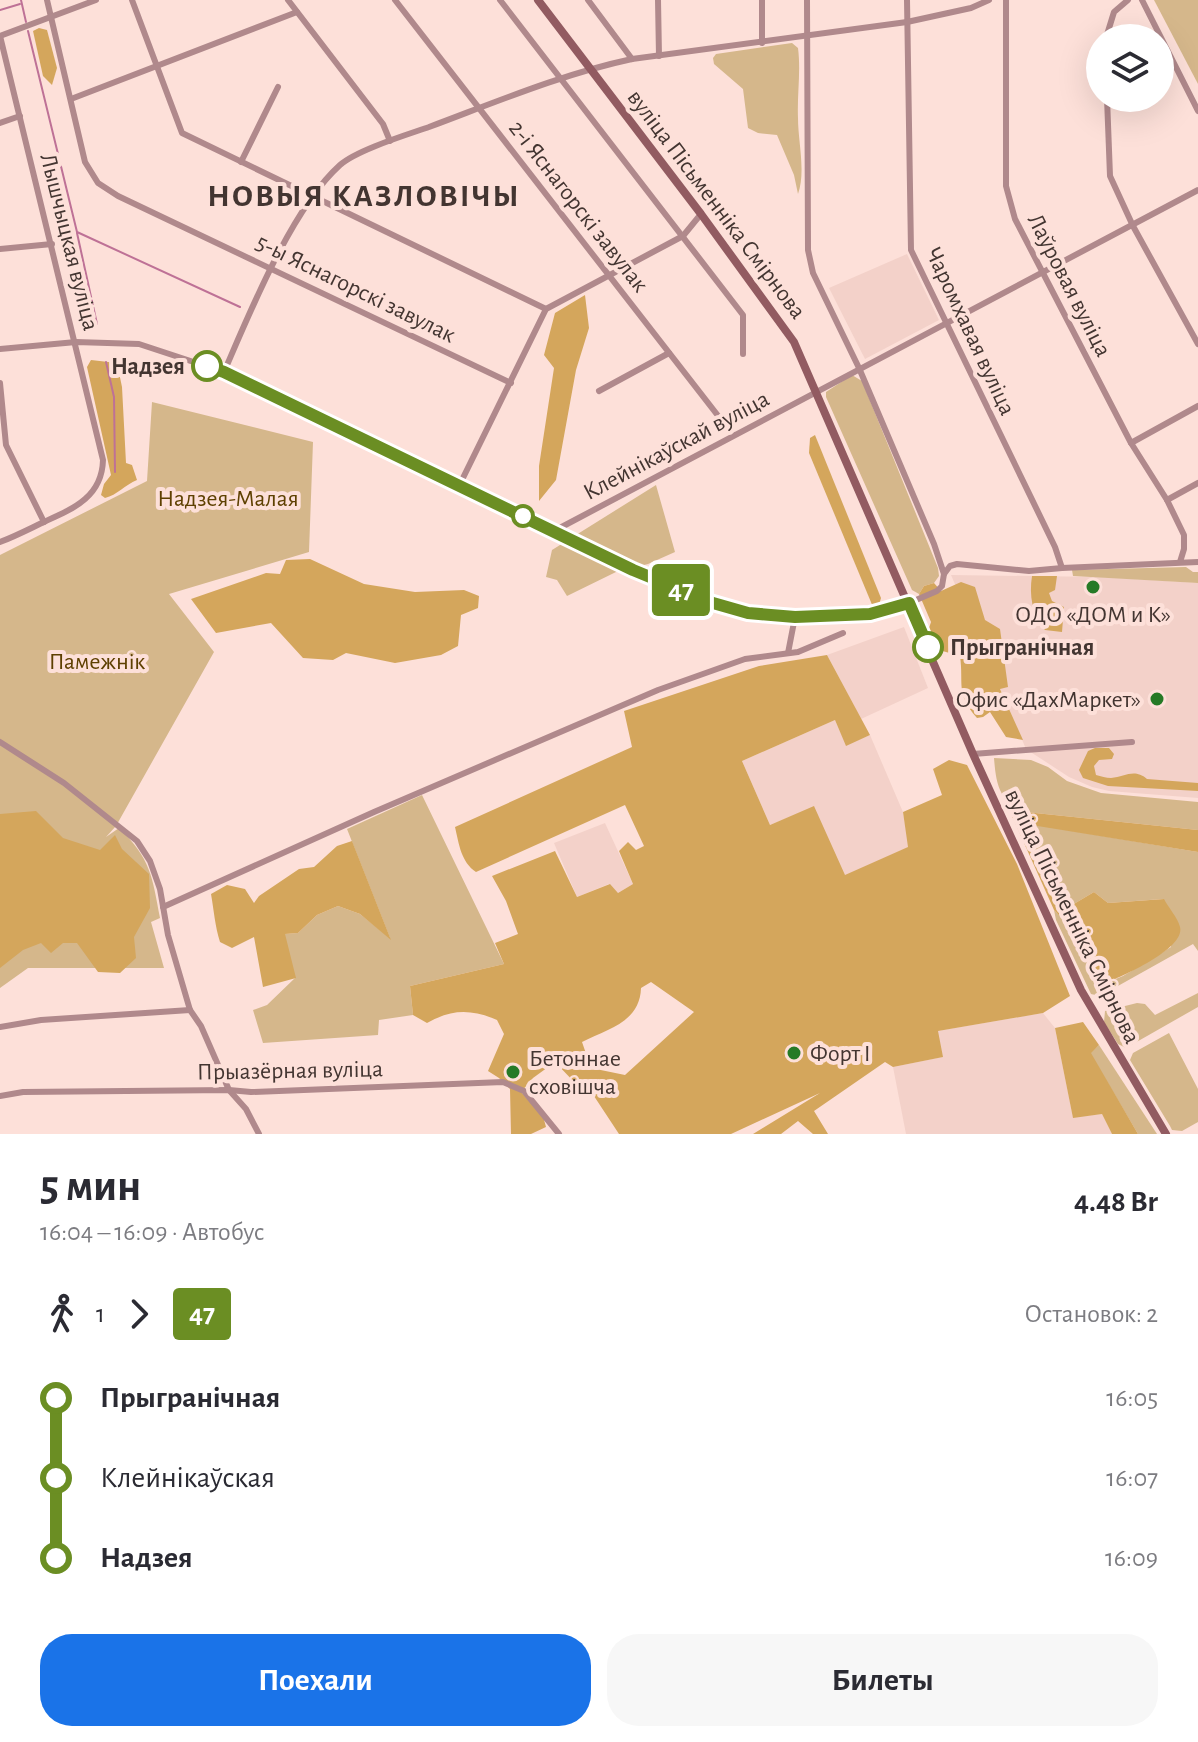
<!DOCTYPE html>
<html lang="ru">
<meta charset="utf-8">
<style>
:root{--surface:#fff;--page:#f7f7f7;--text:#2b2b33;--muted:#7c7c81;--accent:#1a73e8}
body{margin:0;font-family:"Alegreya Sans",sans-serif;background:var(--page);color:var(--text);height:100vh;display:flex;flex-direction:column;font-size:30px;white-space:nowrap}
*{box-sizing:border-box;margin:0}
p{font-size:26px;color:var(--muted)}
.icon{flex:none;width:44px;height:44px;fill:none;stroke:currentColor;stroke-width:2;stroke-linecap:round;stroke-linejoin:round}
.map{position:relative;height:1134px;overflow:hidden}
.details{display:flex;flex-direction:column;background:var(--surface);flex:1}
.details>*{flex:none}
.badge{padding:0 16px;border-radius:6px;font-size:28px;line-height:52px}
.buttons{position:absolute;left:1086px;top:24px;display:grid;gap:16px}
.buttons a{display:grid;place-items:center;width:88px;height:88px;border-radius:50%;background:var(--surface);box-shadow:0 8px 32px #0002;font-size:40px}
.map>.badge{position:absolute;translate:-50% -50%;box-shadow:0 0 0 4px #fff}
.legs{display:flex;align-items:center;gap:12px;height:88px;padding:0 40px;font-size:26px}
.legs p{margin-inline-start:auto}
.head{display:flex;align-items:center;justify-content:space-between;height:136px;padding:0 40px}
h1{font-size:44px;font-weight:600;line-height:60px}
.button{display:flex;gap:16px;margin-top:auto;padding:16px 40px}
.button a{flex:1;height:92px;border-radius:32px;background:var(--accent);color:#fff;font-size:32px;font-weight:600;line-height:92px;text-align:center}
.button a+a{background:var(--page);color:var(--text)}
ul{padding:0 40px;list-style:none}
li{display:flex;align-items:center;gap:28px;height:80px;font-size:30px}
li i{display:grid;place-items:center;width:12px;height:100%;margin:0 10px;background:currentColor}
li i::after{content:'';width:20px;height:20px;margin:-10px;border:6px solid;border-radius:50%;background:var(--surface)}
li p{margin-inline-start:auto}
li:first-child i{background:linear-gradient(#0000 50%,currentColor 0)}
li:last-child i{background:linear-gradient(currentColor 50%,#0000 0)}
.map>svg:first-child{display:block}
.built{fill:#f3d1c9}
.green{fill:#d5b78b}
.forest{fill:#d4a65c;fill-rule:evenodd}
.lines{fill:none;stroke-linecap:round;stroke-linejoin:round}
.stream{stroke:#be7196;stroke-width:2}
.street{stroke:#b0898c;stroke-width:6}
.secondary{stroke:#925b61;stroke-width:8}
.line-1-casing{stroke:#fff;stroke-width:18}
.line-1{stroke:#6b8e23;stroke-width:12}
.stop-1-dot{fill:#fff;stroke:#6b8e23;stroke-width:4}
.poi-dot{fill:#267a26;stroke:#fde0d9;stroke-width:3}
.labels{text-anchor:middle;stroke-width:8;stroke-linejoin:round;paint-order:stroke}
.street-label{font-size:24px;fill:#433531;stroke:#fde0d9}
.stop-label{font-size:24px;font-weight:bold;fill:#433531;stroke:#fde0d9;text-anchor:end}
.park-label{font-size:24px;fill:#5e4001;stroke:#fde0d9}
.poi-label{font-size:24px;fill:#433531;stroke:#fde0d9;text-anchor:start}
.district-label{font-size:32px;font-weight:bold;letter-spacing:2px;fill:#433531;stroke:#fde0d9}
</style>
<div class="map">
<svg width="1198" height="1134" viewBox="0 0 1198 1134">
<rect width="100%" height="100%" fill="#fde0d9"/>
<g class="built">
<path d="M 907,254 L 939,320 L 865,359 L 829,288 Z"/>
<path d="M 951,575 L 1101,577 L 1198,583 L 1198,798 L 1109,791 L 1092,787 L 1069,777 L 1026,749 Z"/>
<path d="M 904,627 L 928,688 L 861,719 L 827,655 Z"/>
<path d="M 835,720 L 846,745 L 870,735 L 903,812 L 909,847 L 844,876 L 814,807 L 770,825 L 742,761 Z"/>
<path d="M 605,823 L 633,884 L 618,893 L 609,884 L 577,897 L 554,843 Z"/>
<path d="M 1043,1013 L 1055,1028 L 1073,1117 L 1102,1114 L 1112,1134 L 906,1134 L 893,1067 L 942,1057 L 937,1031 Z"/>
</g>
<g class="green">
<path d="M 1154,0 L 1198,0 L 1198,84 Z"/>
<path d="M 792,43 L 798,48 C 801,72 797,94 798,118 C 798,142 806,171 798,194 L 794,175 L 777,135 L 758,133 L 748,128 L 743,89 L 714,64 L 713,58 L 716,54 Z"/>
<path d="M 852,375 L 862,381 L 938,568 L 939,576 L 934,583 L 924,586 L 919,594 L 912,590 L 826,397 L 826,392 Z"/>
<path d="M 152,402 L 313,442 L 309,552 L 169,594 L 214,652 L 116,826 L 106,837 L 119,828 C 151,859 152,876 160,918 L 151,922 L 164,968 L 28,968 L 0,988 L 0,555 L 147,481 Z"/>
<path d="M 656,485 L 675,552 L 648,564 L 616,572 L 567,596 L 557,580 L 546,577 L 552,550 Z"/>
<path d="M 1186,567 L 1193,572 L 1198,572 L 1198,583 L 1073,576 L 1072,570 Z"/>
<path d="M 994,758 L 1031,760 L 1048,767 L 1067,781 L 1101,793 L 1198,802 L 1198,830 L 1015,811 C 1011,803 1006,800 1002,794 C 996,783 995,770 994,758 Z"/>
<path d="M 422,795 L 504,964 L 410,986 L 413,1015 L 379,1020 L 378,1035 L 263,1043 L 253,1010 L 267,1005 L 295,978 L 284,934 L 298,933 L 317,915 L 338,906 L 360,914 L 390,938 L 347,829 Z"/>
<path d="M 1019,822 L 1198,852 L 1198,951 L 1193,944 L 1100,996 L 1091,994 L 1056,920 L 1054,910 L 1072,929 L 1101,985 L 1123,976 L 1171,947 L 1163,899 L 1108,903 L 1094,892 L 1067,908 L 1058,907 Z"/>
<path d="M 1198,993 L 1198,1007 L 1126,1048 L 1118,1044 L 1104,1022 L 1105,1011 L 1137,1003 L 1145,1004 L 1155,1015 Z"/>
<path d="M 1169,1033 L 1198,1089 L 1198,1122 L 1182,1131 L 1172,1130 L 1170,1126 L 1130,1060 L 1133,1053 Z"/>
<path d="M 1099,1045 L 1157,1134 L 1138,1134 L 1090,1053 Z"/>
</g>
<g class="forest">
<path d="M 39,28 L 47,30 L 57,68 L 52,85 L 43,76 L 33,31 Z"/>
<path d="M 585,295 L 589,328 L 576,370 L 556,480 L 539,501 L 539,466 L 554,368 L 544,355 L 555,313 Z"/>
<path d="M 91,360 L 117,363 L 122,387 L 126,463 L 132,465 L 137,480 C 125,485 117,495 105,498 L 101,495 L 104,484 L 111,475 L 87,367 Z"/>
<path d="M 815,435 L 881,598 L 879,605 L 873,607 L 809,453 L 810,438 Z"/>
<path d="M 310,559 L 364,584 L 415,592 L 464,590 L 479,596 L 478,608 L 461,615 L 458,646 L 441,655 L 395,663 L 346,653 L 333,660 L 303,658 L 271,623 L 216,633 L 191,599 L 266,573 L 280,574 L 286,560 Z"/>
<path d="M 1032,576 L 1057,576 L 1055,590 L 1049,593 L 1052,601 L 1064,607 L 1062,632 L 1045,630 C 1032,615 1029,595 1032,576 Z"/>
<path d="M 961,582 L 975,587 L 985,620 L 1000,629 L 1008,687 L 1000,689 L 1023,740 L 1006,737 L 990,712 L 983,717 L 977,718 C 955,693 964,684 960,656 L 939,650 L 929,628 L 931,622 L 919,594 L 924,586 L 934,583 L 941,591 Z"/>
<path d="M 827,655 L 870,735 L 846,746 L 835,720 L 742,761 L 770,825 L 814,806 L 845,875 L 908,847 L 903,812 L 942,795 L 933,769 L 949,760 L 967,765 L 1017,864 L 1070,996 L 1043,1013 L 938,1031 L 943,1057 L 893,1067 L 885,1062 L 814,1111 L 828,1134 L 813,1134 L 798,1121 L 781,1134 L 753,1134 L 820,1093 L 731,1134 L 619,1134 L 590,1090 L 577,1085 L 555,1062 L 533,1078 L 521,1092 L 543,1116 L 546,1127 L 531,1134 L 511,1134 L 510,1089 L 499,1078 L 488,1071 L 504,1034 L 497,1020 C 471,1009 452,1009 427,1023 L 413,1015 L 410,986 L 504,964 L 495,943 L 518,934 L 506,901 L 492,876 L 555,851 L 577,897 L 610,884 L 618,893 L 633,884 L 619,851 L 628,842 L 636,850 L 644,846 L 625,805 L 476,872 C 461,862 459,844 455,827 L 632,747 L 624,711 L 759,666 ZM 651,982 L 694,1012 L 625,1075 L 591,1068 L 582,1042 C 608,1029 640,1022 641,988 Z"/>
<path d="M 1095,748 L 1109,748 L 1114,754 L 1112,759 L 1099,760 L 1094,766 L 1096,775 C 1101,776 1106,778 1111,778 C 1125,777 1134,768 1147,779 L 1198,783 L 1198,791 L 1108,786 L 1083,778 L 1079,770 L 1088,751 Z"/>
<path d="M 1003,796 L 1011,803 L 1015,811 L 1198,830 L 1198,852 L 1019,823 L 1058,907 L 1067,908 L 1094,892 L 1108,903 L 1164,899 C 1168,907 1178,918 1180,927 C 1186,949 1119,978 1101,985 L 1072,929 L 1054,910 Z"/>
<path d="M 36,811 L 63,838 L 100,850 L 115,835 L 122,849 L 149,874 L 150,908 L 134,937 L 136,958 L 120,973 L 98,972 L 77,943 L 63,943 L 51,953 L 41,943 L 23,950 L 0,968 L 0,814 Z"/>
<path d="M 352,841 L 391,940 L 360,914 L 338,906 L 317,915 L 298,933 L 285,934 L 296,978 L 263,987 L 254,937 L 232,948 L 220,942 C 215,926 214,911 211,894 L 227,885 L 245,889 L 254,903 L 259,896 L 299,869 L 314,867 L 337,846 Z"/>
<path d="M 1083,1022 L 1099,1045 L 1091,1053 L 1138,1134 L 1112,1134 L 1102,1114 L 1073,1118 L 1055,1028 Z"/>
</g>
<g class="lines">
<g class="stream">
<path d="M 21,0 L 26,22"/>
<path d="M 0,10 L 20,4"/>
<path d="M 28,31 L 77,232 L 240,307"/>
<path d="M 77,233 L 97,324"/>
<path d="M 106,362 L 114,397 L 115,472"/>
</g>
<g class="street">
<path d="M 47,0 L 85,162 L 98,183 L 118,196 L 511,383"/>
<path d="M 132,0 L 182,133 L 546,309"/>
<path d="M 288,0 L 383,124 L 390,141"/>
<path d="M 395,0 L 733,435"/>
<path d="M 500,0 L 743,315 L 743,354"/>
<path d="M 588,0 L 632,59"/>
<path d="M 658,0 L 659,56"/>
<path d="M 762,0 L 762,43"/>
<path d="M 807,0 L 808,250 L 813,273 L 859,368 L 934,544 L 944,574"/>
<path d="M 907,0 L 911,250 L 1055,547 L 1062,568"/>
<path d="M 1006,0 L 1006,186 L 1015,219 L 1131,443 L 1167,500 L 1184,535 L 1184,549 L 1180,562"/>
<path d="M 1142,0 L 1198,111"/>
<path d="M 0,36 L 103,460 C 102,496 75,508 46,521 C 31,528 16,536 0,542"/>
<path d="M 0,36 L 96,0"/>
<path d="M 1106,38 L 1114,12 L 1128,0"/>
<path d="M 1107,98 L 1110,176 L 1133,226 L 1198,344"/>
<path d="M 71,99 L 297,12"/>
<path d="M 0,123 L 20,116"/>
<path d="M 241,162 L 278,87"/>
<path d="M 0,249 L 52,244"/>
<path d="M 0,349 L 76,342 L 139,344 L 224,372 L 633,570 L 713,603 L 748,613 L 795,617 L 870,614 L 909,603 L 937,591 L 942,586 L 944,574 L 950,566 L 957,564 L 1029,571 L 1062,568 L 1198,562"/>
<path d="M 224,372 C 250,312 292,208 340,165 C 357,150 406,135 429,127 C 496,102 562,74 632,59 L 907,22 L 971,8 L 989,0"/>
<path d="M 0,383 L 6,445 L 44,522"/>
<path d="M 599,391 L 669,353"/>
<path d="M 1131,443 L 1198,406"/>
<path d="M 460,484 L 546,309 L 683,236 L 701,214"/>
<path d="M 1167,500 L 1198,483"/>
<path d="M 554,531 L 1198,190"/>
<path d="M 788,653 L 795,617"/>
<path d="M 0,742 L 64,783 L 137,841 L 150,861 L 160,889 L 168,935 L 190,1010 L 201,1026 L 229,1090 L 246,1109 L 259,1134"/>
<path d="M 973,754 L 1132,742"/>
<path d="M 163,907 L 374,812 L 658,690 L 745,659 L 798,652 L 843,633"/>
<path d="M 0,1027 L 41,1020 L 190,1010"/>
<path d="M 0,1096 L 23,1092 L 229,1090 L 251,1092 L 503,1082 L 524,1091 L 559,1134"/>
</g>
<path class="secondary" d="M 538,0 L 701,214 L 794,342 L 973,754 L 1081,990 L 1166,1134"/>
</g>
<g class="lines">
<g class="line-1-casing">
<path id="line-1" d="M 207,366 L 224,372 L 633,570 L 713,603 L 748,613 L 795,617 L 870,614 L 909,603 L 928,647"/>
</g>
<use href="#line-1" class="line-1"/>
</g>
<g class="stop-1-dot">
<circle cx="207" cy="366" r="14"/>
<circle cx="523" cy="516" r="10"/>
<circle cx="928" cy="647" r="14"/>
</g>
<g class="poi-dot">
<circle cx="1093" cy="587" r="8"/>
<circle cx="1157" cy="699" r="8"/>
<circle cx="794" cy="1053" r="8"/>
<circle cx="513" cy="1072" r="8"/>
</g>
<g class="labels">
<g class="street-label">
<text transform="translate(717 204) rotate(53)" y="8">вуліца Пісьменніка Смірнова</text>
<text transform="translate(579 206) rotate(52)" y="8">2-і Яснагорскі завулак</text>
<text transform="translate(70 242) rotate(76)" y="8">Лышчыцкая вуліца</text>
<text transform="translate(1070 285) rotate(63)" y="8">Лаўровая вуліца</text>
<text transform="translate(356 288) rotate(26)" y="8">5-ы Яснагорскі завулак</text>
<text transform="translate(971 331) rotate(65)" y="8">Чаромхавая вуліца</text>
<text transform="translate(676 445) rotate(-28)" y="8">Клейнікаўскай вуліца</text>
<text transform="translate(1073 916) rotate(64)" y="8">вуліца Пісьменніка Смірнова</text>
<text transform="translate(290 1070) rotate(-1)" y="8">Прыазёрная вуліца</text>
</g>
<g class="stop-label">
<text x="185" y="374">Надзея</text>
<text x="950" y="655" text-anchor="start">Прыгранічная</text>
</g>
<g class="park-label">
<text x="228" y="506">Надзея-Малая</text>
<text x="97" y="669">Памежнік</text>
</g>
<g class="poi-label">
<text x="1093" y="622" text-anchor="middle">ОДО «ДОМ и К»</text>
<text x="1141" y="707" text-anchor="end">Офис «ДахМаркет»</text>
<text x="810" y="1061">Форт I</text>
<text x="529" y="1066">Бетоннае<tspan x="529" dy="28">сховішча</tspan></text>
</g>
<g class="district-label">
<text x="364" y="206">НОВЫЯ КАЗЛОВІЧЫ</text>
</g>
</g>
</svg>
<div class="buttons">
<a><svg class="icon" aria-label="layers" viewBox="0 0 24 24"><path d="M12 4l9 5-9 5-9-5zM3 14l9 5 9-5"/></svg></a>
</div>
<b class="badge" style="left:681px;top:590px;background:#6b8e23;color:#fff">47</b>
</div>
<section class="details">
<div class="head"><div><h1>5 мин</h1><p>16:04 – 16:09 · Автобус</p></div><b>4.48 Br</b></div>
<div class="legs"><svg class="icon" aria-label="walk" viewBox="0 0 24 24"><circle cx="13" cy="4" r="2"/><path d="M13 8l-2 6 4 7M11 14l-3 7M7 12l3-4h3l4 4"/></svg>1<svg class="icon" aria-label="forward" viewBox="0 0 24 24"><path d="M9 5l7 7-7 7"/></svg><b class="badge" style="background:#6b8e23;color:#fff">47</b><p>Остановок: 2</p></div>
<ul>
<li><i style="color:#6b8e23"></i><b>Прыгранічная</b><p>16:05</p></li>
<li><i style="color:#6b8e23"></i><span>Клейнікаўская</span><p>16:07</p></li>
<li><i style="color:#6b8e23"></i><b>Надзея</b><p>16:09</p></li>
</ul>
<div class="button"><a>Поехали</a><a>Билеты</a></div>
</section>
